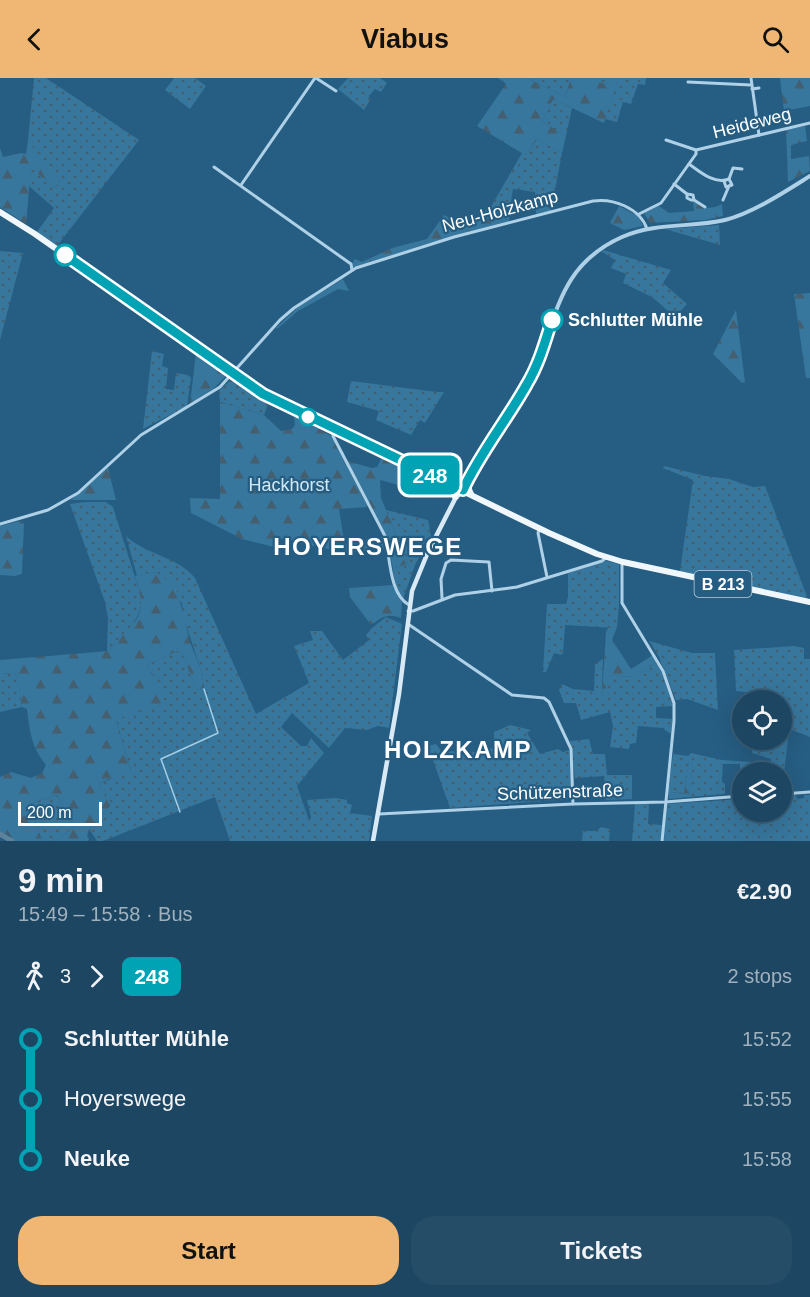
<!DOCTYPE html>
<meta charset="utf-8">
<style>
:root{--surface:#1c4662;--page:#254d68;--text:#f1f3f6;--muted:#a0b1be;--line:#3a5e77;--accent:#efb773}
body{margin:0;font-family:Helvetica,sans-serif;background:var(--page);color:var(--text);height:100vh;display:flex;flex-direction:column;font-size:22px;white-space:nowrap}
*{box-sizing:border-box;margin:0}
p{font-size:20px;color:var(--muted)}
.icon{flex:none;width:33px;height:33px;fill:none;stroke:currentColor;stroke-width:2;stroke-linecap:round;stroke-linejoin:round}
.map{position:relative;height:763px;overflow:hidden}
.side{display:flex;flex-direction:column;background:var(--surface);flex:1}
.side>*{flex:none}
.badge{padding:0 12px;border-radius:9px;font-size:21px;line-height:39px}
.buttons{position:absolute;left:732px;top:612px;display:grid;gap:12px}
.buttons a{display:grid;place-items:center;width:60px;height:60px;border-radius:50%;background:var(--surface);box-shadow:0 6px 24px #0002,0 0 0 2px var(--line);font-size:30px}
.scale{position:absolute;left:18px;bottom:15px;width:84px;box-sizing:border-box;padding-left:6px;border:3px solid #fff;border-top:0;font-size:16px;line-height:21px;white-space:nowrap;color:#fff;-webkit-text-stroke:4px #265d82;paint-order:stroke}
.map>.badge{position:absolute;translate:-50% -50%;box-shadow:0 0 0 3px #fff}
.legs{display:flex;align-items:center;gap:9px;height:66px;padding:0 18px;font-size:20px}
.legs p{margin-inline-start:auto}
.summary{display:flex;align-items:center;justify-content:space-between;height:102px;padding:0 18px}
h1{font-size:33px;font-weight:600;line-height:45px}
.action{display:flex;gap:12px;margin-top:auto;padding:12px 18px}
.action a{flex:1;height:69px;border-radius:24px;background:var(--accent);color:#111;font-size:24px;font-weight:600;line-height:69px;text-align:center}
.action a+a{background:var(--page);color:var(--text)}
ul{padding:0 18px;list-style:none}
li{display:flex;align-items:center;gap:21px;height:60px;font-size:22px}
li i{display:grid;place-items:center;width:9px;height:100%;margin:0 8px;background:currentColor}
li i::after{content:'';width:15px;height:15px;margin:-8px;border:4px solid;border-radius:50%;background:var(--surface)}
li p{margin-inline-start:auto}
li:first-child i{background:linear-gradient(#0000 50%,currentColor 0)}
li:last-child i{background:linear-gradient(currentColor 50%,#0000 0)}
header{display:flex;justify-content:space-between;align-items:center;height:78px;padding:0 18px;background:var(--accent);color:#111;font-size:27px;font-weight:600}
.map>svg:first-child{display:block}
.grass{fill:url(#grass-dots)}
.forest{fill:url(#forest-firs)}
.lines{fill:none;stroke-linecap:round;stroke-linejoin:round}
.stream{stroke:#a2cee7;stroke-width:1.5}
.river{stroke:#5c839b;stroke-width:5}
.minor{stroke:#aed1e7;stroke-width:3}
.tertiary{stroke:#aed1e7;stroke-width:4}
.secondary{stroke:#d8eaf6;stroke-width:4.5}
.primary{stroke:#eff7fd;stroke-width:6}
.line-1-casing{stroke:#fff;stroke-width:14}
.line-1{stroke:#00a3b4;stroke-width:9}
.stop-1-dot{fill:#fff;stroke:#00a3b4;stroke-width:3}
.labels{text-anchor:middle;stroke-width:4.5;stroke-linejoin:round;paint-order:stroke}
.shield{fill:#265d82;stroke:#beceda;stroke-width:1.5}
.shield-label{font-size:16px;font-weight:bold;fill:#fff}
.street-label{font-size:18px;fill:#fff;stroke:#265d82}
.stop-label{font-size:18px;font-weight:bold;fill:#fff;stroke:#265d82;text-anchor:start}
.park-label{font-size:18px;fill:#d1e8f5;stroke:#265d82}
.district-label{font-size:24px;font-weight:bold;letter-spacing:1.5px;fill:#fff;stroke:#265d82}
</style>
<header><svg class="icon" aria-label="back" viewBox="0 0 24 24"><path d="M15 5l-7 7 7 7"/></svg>Viabus<svg class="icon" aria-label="search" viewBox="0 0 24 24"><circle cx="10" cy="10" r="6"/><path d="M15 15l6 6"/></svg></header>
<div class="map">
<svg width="810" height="763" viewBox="0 0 810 763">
<defs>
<pattern id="grass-dots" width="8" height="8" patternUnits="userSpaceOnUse" patternTransform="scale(1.5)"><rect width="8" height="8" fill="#37769d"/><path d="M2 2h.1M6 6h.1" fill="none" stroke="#435f70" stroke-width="1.8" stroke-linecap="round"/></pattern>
<pattern id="forest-firs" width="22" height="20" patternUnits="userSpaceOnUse" patternTransform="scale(1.5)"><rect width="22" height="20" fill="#37769d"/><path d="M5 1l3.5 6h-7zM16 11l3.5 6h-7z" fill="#435f70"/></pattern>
</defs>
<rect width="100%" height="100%" fill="#265d82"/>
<g class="grass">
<path d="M 34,0 L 46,0 L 139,62 L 57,168 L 37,154 L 54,130 L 29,108 L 31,89 L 54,109 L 59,107 L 28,62 Z"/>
<path d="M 174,0 L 195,0 L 206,8 L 190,31 L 165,12 Z"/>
<path d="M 348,0 L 380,0 L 387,5 L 381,14 L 375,11 L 369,18 L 370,22 L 364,32 L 338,11 Z"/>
<path d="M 527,0 L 571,0 L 565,19 Z"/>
<path d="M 595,0 L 646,0 L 645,7 L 638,6 L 631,26 L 623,24 L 617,44 L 605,41 L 618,2 L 607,7 L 594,3 Z"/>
<path d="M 553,21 L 572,30 L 566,58 L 542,44 Z"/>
<path d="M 537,61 L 562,75 L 551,133 L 536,136 L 535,114 L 513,111 L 510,130 L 492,127 L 522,75 L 525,77 Z"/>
<path d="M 719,147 L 720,167 L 665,151 Z"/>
<path d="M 603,172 L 671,192 L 663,205 L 687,226 L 675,239 L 652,219 L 623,205 L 626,196 L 611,190 L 615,182 L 601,173 Z"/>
<path d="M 0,173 L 23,175 L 0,262 Z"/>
<path d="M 152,273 L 164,276 L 162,288 L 168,290 L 166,311 L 174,312 L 176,295 L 188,297 L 191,300 L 187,328 L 143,351 Z"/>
<path d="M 231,302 L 269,324 L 264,337 L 220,324 L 219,313 Z"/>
<path d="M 351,303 L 437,314 L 444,314 L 425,345 L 420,342 L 411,357 L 376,342 L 379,333 L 347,324 Z"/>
<path d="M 664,388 L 705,398 L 729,401 L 753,409 L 765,408 L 808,521 L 680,493 L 693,402 L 663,390 Z"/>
<path d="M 85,424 L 106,424 L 113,429 L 141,518 C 144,542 122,555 109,573 L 107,574 L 108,540 L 105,524 L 70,426 Z"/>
<path d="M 386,432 L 428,442 L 431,458 L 415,487 L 403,521 L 394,505 L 393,491 L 408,485 Z"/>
<path d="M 126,458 C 146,477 177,478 195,500 L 256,636 L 309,605 L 294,568 L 313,562 L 310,553 L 322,553 L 343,582 L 369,562 L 366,557 L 372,550 L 386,539 L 402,546 L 389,650 L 378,648 L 367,652 L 345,650 L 329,670 L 292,635 L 281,649 L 301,668 L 307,668 L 311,660 L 324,675 L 297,708 L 309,742 L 311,739 L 307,722 L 336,720 L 347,722 L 347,725 L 352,727 L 350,735 L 372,738 L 369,763 L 230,763 L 215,719 L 103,763 L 97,763 L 89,751 L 110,728 L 99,706 L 131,693 L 116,641 L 155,600 L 147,587 L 177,573 L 181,573 L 197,612 L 204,609 L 200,589 L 183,538 L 182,525 L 155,494 L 137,498 Z"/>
<path d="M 384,459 L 386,471 L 346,475 L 345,466 Z"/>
<path d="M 606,483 L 619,486 L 619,528 L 617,549 L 614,550 L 565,547 L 563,575 L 561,577 L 554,575 L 546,594 L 543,594 L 547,526 L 566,526 L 568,519 L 568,495 Z"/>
<path d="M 649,563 L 692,575 L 715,575 L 718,632 L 687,621 L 676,622 L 658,577 Z"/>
<path d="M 794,568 L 804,570 L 804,581 L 810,581 L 810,659 L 782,648 L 782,622 L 771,622 L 771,617 L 736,613 L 734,572 Z"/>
<path d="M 603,581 L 602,617 L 610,597 L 634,599 L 657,584 L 669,610 L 674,628 L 656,629 L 656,640 L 673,641 L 671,656 L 662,650 L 638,648 L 636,665 L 630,666 L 629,671 L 610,669 L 613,648 L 610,634 L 581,642 L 576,625 L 564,625 L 559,612 L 562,606 L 573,611 L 594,613 L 595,586 Z"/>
<path d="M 14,595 L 17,596 L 22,629 L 0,634 L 0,596 Z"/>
<path d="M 510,647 L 531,652 L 527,655 L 540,676 L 558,671 L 563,674 L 569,672 L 572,721 L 450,730 L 428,668 L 436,666 L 441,673 L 484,674 L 494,669 L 494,654 Z"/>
<path d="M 782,650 L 789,653 L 782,712 L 782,694 L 771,694 L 771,681 L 752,675 L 753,662 L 782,662 Z"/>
<path d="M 589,661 L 593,676 L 605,676 L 607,697 L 632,697 L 632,721 L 606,722 L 604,698 L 575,700 L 570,663 Z"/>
<path d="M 691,675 L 722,682 L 752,684 L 753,694 L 742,694 L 742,715 L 740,715 L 740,686 L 723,686 L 722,704 L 725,706 L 725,716 L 689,719 L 693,684 L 689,684 L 684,715 L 668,714 L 673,676 L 688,678 Z"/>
<path d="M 57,717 L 74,749 L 55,763 L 42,763 L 29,726 Z"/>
<path d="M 796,717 L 797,721 L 804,720 L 804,717 L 810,717 L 810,763 L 663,763 L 666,726 L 742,721 L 742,734 L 782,734 L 782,718 Z"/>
<path d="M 635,726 L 649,726 L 648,746 L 662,747 L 660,763 L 632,763 Z"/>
<path d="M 601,749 L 610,751 L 609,763 L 582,763 L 583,753 L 597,753 Z"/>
</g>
<g class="forest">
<path d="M 498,0 L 527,0 L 565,19 L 571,0 L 595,0 L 595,3 L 607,7 L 612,0 L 618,2 L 604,45 L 553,21 L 542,44 L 566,58 L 562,75 L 537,61 L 525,77 L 477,48 L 506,6 Z"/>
<path d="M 780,0 L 810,0 L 810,28 L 784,33 Z"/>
<path d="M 805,48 L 807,63 L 791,67 L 791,81 L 809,78 L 810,93 L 788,104 L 786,52 Z"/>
<path d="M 28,62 L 60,107 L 54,109 L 31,90 L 26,146 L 0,129 L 0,70 L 3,79 L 21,75 L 26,76 Z"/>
<path d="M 693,124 C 707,129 707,133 722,126 L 723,138 L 705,142 L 650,145 L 644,135 L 659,128 L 669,135 L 694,133 Z"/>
<path d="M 492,127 L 510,130 L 509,144 L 429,165 L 354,190 L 352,186 L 355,181 L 362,184 L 392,170 L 427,161 L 444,137 L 467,149 L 473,140 L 476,140 Z"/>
<path d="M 619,128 L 638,138 L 643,148 L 624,152 L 610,145 Z"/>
<path d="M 343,201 L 349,213 L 338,211 L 298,233 L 277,251 L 276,250 L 298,229 Z"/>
<path d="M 810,215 L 810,300 L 806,300 L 794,216 Z"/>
<path d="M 736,232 L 745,304 L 742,305 L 713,276 Z"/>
<path d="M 196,275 L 223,295 L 225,299 L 213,311 L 190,326 Z"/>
<path d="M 220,324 L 264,337 L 281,353 L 292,351 L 295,347 L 294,337 L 331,358 L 368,429 L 339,431 L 346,475 L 278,460 L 274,469 L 242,461 L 191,435 L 190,420 L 220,421 Z"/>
<path d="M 382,379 L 401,389 L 401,393 L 417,401 L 422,399 L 429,401 L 424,414 L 380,402 L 381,420 L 408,485 L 393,491 L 386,457 L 347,383 L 372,390 L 377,389 Z"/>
<path d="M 108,390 L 116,422 L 71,422 Z"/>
<path d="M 20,443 L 24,446 L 22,496 L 15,498 L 0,497 L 0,448 Z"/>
<path d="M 154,494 L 168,502 L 177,511 L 190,564 L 200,589 L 204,609 L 197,612 L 181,573 L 177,573 L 147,587 L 155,600 L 164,626 L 116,641 L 131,694 L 115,702 L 109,701 L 99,706 L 110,728 L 89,751 L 87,758 L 89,761 L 88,763 L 55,763 L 74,749 L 57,717 L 29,726 L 42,763 L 14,763 L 9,757 L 0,754 L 0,699 L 11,694 L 31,700 L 42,695 L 46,687 C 31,668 30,654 27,631 L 22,629 L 17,596 L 13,595 L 0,596 L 0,582 L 109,573 C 134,539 150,544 135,498 Z"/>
<path d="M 393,507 L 402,524 L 401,540 C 386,535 383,539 371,547 L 350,519 L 349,510 Z"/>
<path d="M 617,549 L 612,562 L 631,591 L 653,577 L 657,584 L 634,599 L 610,597 L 607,617 L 602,617 L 606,554 L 608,550 Z"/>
<path d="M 689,683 L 693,684 L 689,719 L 669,721 L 668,714 L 684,715 Z"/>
</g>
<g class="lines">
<g class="stream">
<path d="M 62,182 L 79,192"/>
<path d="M 84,195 L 97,205"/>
<path d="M 215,278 L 233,291"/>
<path d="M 180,734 L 161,681 L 218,655 L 204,611"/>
</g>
<path class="river" d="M 0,756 L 12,763"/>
<g class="minor">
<path d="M 316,0 L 336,13"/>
<path d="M 751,0 L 759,57"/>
<path d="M 688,4 L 751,7"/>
<path d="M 752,11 L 759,10"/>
<path d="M 666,62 L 696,72 L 810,45"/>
<path d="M 689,86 C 700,94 715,107 729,101 L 732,107 L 726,109 L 724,103"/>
<path d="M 214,89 L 351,186 L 352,192"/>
<path d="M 729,101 L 733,90 L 742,91"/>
<path d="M 674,106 L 687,116 L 693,117 L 694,122"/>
<path d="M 241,107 L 315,0"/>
<path d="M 687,116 L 687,120 L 691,122 L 694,122 L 705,129"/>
<path d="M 723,122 L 729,108"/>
<path d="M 639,136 L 661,125 L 696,76 L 696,72"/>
<path d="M 333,351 L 333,358 L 385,458 C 390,478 389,516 409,527"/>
<path d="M 0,446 L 48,432 L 78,415 L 141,357 L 220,309 L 280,242 L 294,230 L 356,190 L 454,159 L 593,123 C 613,120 640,130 647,151"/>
<path d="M 540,451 L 538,455 L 547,499"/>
<path d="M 622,485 L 622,525 L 663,593 L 674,625 L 674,643 L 662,763"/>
<path d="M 442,520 L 441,501 L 446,485 L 451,482 L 489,484 L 492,513"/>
<path d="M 408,533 L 413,533 L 455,517 L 517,509 L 602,483 L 607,479"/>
<path d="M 408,546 L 512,617 L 544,620 L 549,624 L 571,671 L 573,726"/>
<path d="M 782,716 L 810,714"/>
<path d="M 379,736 L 573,726 L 665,724 L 742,718"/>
</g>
<path class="tertiary" d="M 459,411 C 481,375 509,341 529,304 C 558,247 553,190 622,159 C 656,144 691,150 725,142 C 753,135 786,113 810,98"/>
<path class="secondary" d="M 373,763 L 399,616 L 412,513 L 428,474 L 455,421 L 462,413"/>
<g class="primary">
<path d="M 0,134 L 35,156 L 263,316 L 549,455 L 597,476 L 623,484 L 810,524"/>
<path d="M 466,405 L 471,416"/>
<path d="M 451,407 L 455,419"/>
</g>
</g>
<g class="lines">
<g class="line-1-casing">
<path id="line-1" d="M 65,177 L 263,316 L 463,412 C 480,375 507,342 527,306 C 539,286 545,264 552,242"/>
</g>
<use href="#line-1" class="line-1"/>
</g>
<g class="stop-1-dot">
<circle cx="65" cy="177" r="10"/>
<circle cx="552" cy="242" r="10"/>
<circle cx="308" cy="339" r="8"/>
</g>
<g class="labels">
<rect class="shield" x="694.5" y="493" width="57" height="26" rx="4.5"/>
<g class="shield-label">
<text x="723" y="512">B 213</text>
</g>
<g class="street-label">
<text transform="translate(752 45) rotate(-14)" y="6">Heideweg</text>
<text transform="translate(500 133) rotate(-15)" y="6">Neu-Holzkamp</text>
<text transform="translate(560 714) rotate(-2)" y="6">Schützenstraße</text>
</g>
<g class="stop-label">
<text x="568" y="248">Schlutter Mühle</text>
</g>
<g class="park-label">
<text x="289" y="413">Hackhorst</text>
</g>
<g class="district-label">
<text x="368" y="477">HOYERSWEGE</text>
<text x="458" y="680">HOLZKAMP</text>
</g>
</g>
</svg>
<div class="buttons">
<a><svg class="icon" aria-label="locate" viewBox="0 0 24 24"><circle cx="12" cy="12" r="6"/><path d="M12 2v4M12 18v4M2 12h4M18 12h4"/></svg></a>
<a><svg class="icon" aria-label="layers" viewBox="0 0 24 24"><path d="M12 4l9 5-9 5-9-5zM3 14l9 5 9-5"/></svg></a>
</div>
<div class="scale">200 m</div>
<b class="badge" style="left:430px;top:397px;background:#00a3b4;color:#fff">248</b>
</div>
<section class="side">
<div class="summary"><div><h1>9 min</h1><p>15:49 – 15:58 · Bus</p></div><b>€2.90</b></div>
<div class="legs"><svg class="icon" aria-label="walk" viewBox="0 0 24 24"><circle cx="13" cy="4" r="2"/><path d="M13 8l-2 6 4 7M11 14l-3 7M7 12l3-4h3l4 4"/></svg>3<svg class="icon" aria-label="forward" viewBox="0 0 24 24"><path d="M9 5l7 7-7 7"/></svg><b class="badge" style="background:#00a3b4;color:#fff">248</b><p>2 stops</p></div>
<ul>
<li><i style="color:#00a3b4"></i><b>Schlutter Mühle</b><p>15:52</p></li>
<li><i style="color:#00a3b4"></i><span>Hoyerswege</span><p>15:55</p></li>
<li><i style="color:#00a3b4"></i><b>Neuke</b><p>15:58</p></li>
</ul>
<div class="action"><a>Start</a><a>Tickets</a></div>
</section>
